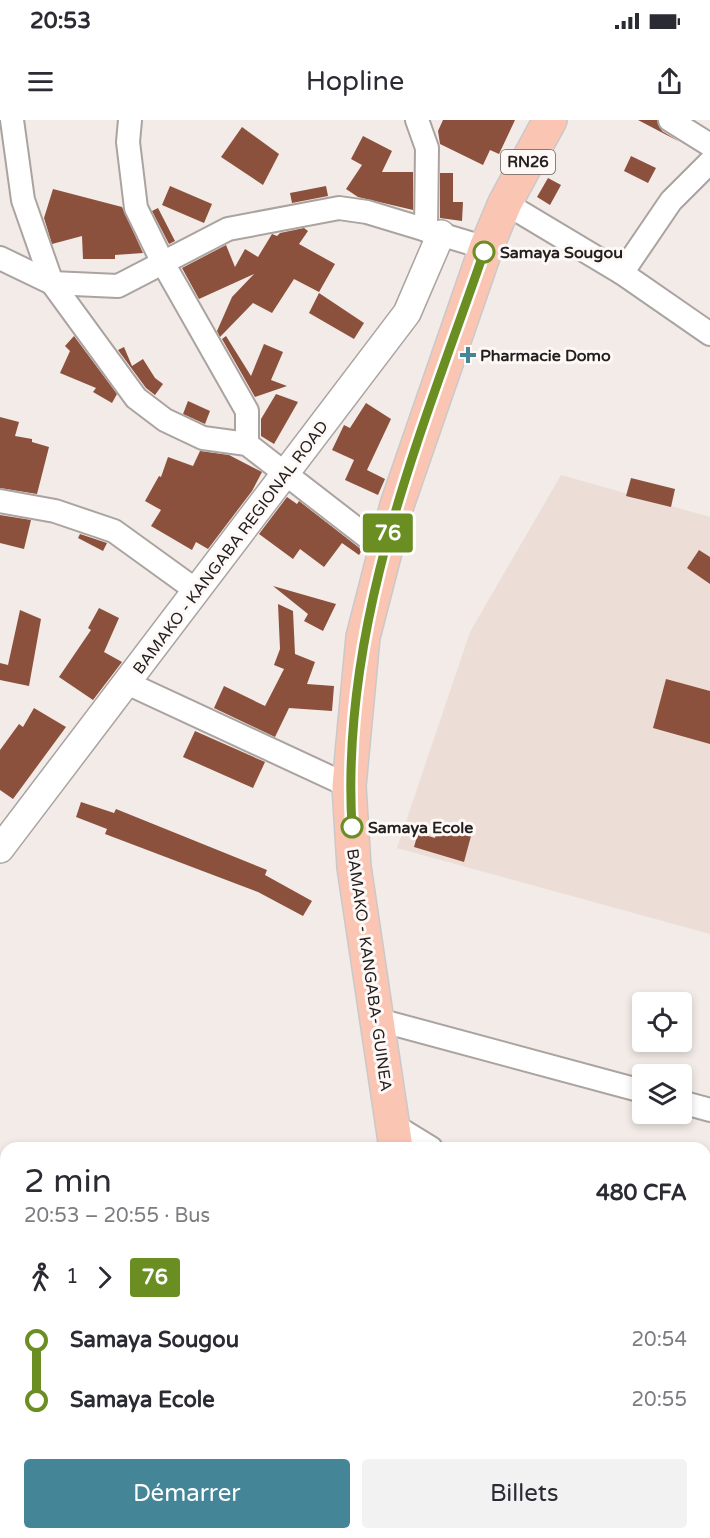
<!DOCTYPE html>
<html lang="fr">
<meta charset="utf-8">
<style>
:root{--surface:#fff;--page:#f2f2f3;--text:#2b2b33;--muted:#7c7c81;--accent:#458598}
body{margin:0;font-family:"Varela Round",sans-serif;background:var(--page);color:var(--text);height:100vh;display:flex;flex-direction:column;font-size:22px;white-space:nowrap}
*{box-sizing:border-box;margin:0}
p{font-size:20px;color:var(--muted)}
.icon{flex:none;width:33px;height:33px;fill:none;stroke:currentColor;stroke-width:2;stroke-linecap:round;stroke-linejoin:round}
.map{position:relative;flex:1;overflow:hidden}
.side{position:absolute;left:0px;top:1022px;width:711px;height:398px;display:flex;flex-direction:column;background:var(--surface);border-radius:18px 18px 0 0;box-shadow:0 3px 9px #0003}
.side>*{flex:none}
.badge{padding:0 12px;border-radius:4px;font-size:21px;line-height:39px}
.fabs{position:absolute;left:632px;top:872px;display:grid;gap:12px}
.fabs a{display:grid;place-items:center;width:60px;height:60px;border-radius:6px;background:var(--surface);box-shadow:0 3px 9px #0003;font-size:30px}
.map>.badge{position:absolute;translate:-50% -50%;box-shadow:0 0 0 3px #fff}
.legs{display:flex;align-items:center;gap:9px;height:66px;padding:0 24px;font-size:20px}
.legs p{margin-inline-start:auto}
.headline{display:flex;align-items:center;justify-content:space-between;height:102px;padding:0 24px}
h1{font-size:33px;font-weight:600;line-height:45px}
.primary-button{display:flex;gap:12px;margin-top:auto;padding:12px 24px}
.primary-button a{flex:1;height:69px;border-radius:6px;background:var(--accent);color:#fff;font-size:24px;font-weight:600;line-height:69px;text-align:center}
.primary-button a+a{background:var(--page);color:var(--text)}
ul{padding:0 24px;list-style:none}
li{display:flex;align-items:center;gap:21px;height:60px;font-size:22px}
li i{display:grid;place-items:center;width:9px;height:100%;margin:0 8px;background:currentColor}
li i::after{content:'';width:15px;height:15px;margin:-8px;border:4px solid;border-radius:50%;background:var(--surface)}
li p{margin-inline-start:auto}
li:first-child i{background:linear-gradient(#0000 50%,currentColor 0)}
li:last-child i{background:linear-gradient(currentColor 50%,#0000 0)}
.status{display:flex;justify-content:space-between;align-items:center;height:42px;padding:0 30px;background:var(--surface);direction:ltr}
.status svg{height:16px;fill:currentColor}
header{display:flex;justify-content:space-between;align-items:center;height:78px;padding:0 24px;background:var(--surface);font-size:27px;font-weight:600}
.map>svg:first-child{display:block}
.built{fill:#ecddd7}
.building{fill:#8c513c}
.lines{fill:none;stroke-linecap:round;stroke-linejoin:round}
.minor-casing{stroke:#aaa3a0;stroke-width:26}
.tertiary-casing{stroke:#aaa3a0;stroke-width:30}
.primary-casing{stroke:#cac9c9;stroke-width:36}
.minor{stroke:#fff;stroke-width:22}
.tertiary{stroke:#fff;stroke-width:27}
.primary{stroke:#fbc5b3;stroke-width:33}
.line-1-casing{stroke:#fff;stroke-width:14}
.line-1{stroke:#6b8e23;stroke-width:9}
.stop-1-dot{fill:#fff;stroke:#6b8e23;stroke-width:3}
.poi-dot{fill:#458598;stroke:#fef8f6;stroke-width:2}
.labels{text-anchor:middle;stroke-width:6;stroke-linejoin:round;paint-order:stroke}
.shield{fill:#fef8f6;stroke:#64605f;stroke-width:1.5}
.shield-label{font-size:15px;font-weight:bold;fill:#221f1e}
.stop-label{font-size:16px;font-weight:bold;fill:#221f1e;stroke:#fef8f6;text-anchor:start}
.poi-label{font-size:16px;font-weight:bold;fill:#221f1e;stroke:#fef8f6;text-anchor:start}
.street-label{font-size:16px;fill:#221f1e;stroke:#fef8f6}
</style>
<div class="status"><b>20:53</b><svg viewBox="0 0 49 12"><path d="M0 12V9h3v3zM5 12V6h3v6zM10 12V3h3v9zM15 12V0h3v12zM26 1h20v11H26zM47 4h2v5h-2z"/></svg></div>
<header><svg class="icon" aria-label="menu" viewBox="0 0 24 24"><path d="M4 6h16M4 12h16M4 18h16"/></svg>Hopline<svg class="icon" aria-label="share" viewBox="0 0 24 24"><path d="M12 15V3M7 8l5-5 5 5M5 13v7h14v-7"/></svg></header>
<div class="map">
<svg width="710" height="1418" viewBox="0 0 710 1418">
<rect width="100%" height="100%" fill="#f2ebe8"/>
<path class="built" d="M 561,355 L 710,397 L 710,814 L 397,728 L 470,512 Z"/>
<g class="building">
<path d="M 443,0 L 515,0 L 499,34 L 490,30 L 483,45 L 440,24 L 438,11 Z"/>
<path d="M 638,0 L 657,0 L 662,11 L 680,22 Z"/>
<path d="M 242,7 L 279,34 L 263,65 L 221,37 Z"/>
<path d="M 363,16 L 392,31 L 382,52 L 413,52 L 413,90 L 358,77 L 346,69 L 362,45 L 351,39 Z"/>
<path d="M 631,36 L 656,48 L 648,63 L 624,51 Z"/>
<path d="M 440,53 L 453,53 L 453,82 L 463,82 L 462,101 L 440,98 Z"/>
<path d="M 548,58 L 561,65 L 550,85 L 537,77 Z"/>
<path d="M 170,66 L 212,84 L 204,103 L 162,85 Z"/>
<path d="M 326,66 L 328,76 L 292,83 L 290,73 Z"/>
<path d="M 53,69 L 122,87 L 143,133 L 115,135 L 115,139 L 83,139 L 82,116 L 52,124 L 44,98 Z"/>
<path d="M 158,88 L 175,121 L 169,124 L 152,91 Z"/>
<path d="M 304,108 L 308,111 L 299,124 L 335,144 L 319,172 L 294,159 L 272,193 L 253,183 L 220,217 L 217,211 L 232,177 L 254,154 L 199,179 L 182,148 L 226,125 L 235,147 L 245,129 L 258,137 L 272,114 L 277,116 L 280,113 Z"/>
<path d="M 319,173 L 364,203 L 354,219 L 309,193 Z"/>
<path d="M 74,216 L 117,274 L 112,283 L 93,272 L 96,268 L 60,253 L 70,231 L 65,226 Z"/>
<path d="M 226,216 L 251,256 L 264,224 L 283,232 L 271,260 L 287,266 L 255,277 L 222,219 Z"/>
<path d="M 124,227 L 132,246 L 143,239 L 155,258 L 163,264 L 155,275 L 146,268 L 118,230 Z"/>
<path d="M 276,274 L 298,282 L 274,324 L 261,316 L 261,299 Z"/>
<path d="M 188,281 L 210,291 L 205,304 L 183,294 Z"/>
<path d="M 366,283 L 391,299 L 367,350 L 385,359 L 378,375 L 345,360 L 354,340 L 332,330 L 344,305 L 350,308 Z"/>
<path d="M 0,297 L 19,302 L 15,316 L 32,319 L 32,322 L 49,327 L 37,374 L 0,368 Z"/>
<path d="M 200,331 L 229,335 L 262,352 L 252,371 L 208,429 L 196,422 L 192,430 L 151,406 L 161,390 L 145,381 L 159,356 L 161,357 L 168,337 L 193,346 Z"/>
<path d="M 631,358 L 675,369 L 671,387 L 626,376 Z"/>
<path d="M 287,377 L 297,384 L 299,381 L 362,430 L 359,435 L 342,423 L 324,447 L 300,429 L 293,439 L 259,414 Z"/>
<path d="M 0,395 L 31,400 L 24,429 L 0,423 Z"/>
<path d="M 80,414 L 107,423 L 103,431 L 78,418 Z"/>
<path d="M 699,430 L 710,437 L 710,464 L 687,448 Z"/>
<path d="M 273,466 L 336,484 L 323,511 L 304,501 L 308,494 Z"/>
<path d="M 278,484 L 293,491 L 295,534 L 315,542 L 307,564 L 334,566 L 332,591 L 289,588 L 275,617 L 214,588 L 224,566 L 265,586 L 284,549 L 274,545 L 280,529 Z"/>
<path d="M 99,488 L 119,498 L 104,532 L 122,542 L 93,580 L 59,557 L 91,510 L 88,508 Z"/>
<path d="M 20,490 L 41,499 L 29,566 L 0,560 L 0,543 L 8,545 Z"/>
<path d="M 666,559 L 710,571 L 710,624 L 653,608 Z"/>
<path d="M 34,588 L 66,607 L 13,679 L 0,670 L 0,630 L 19,604 L 23,607 Z"/>
<path d="M 195,611 L 265,642 L 253,668 L 183,637 Z"/>
<path d="M 81,682 L 114,693 L 116,689 L 267,750 L 265,755 L 312,781 L 303,796 L 258,772 L 105,714 L 107,709 L 76,697 Z"/>
<path d="M 438,706 L 471,716 L 464,742 L 414,727 L 418,713 L 435,718 Z"/>
</g>
<g class="lines">
<g class="minor-casing">
<g id="minor">
<path d="M 12,0 L 23,80 L 52,163 L 136,278 L 165,300 L 203,318 L 247,324 L 384,430"/>
<path d="M 130,0 L 128,22 L 136,88 L 163,143 L 247,291 L 247,324"/>
<path d="M 417,0 L 427,28 L 426,110"/>
<path d="M 670,0 L 710,25"/>
<path d="M 505,83 L 622,153 L 710,214"/>
<path d="M 0,138 L 52,163 L 118,166 L 228,109 L 339,88 L 367,92 L 486,128"/>
<path d="M 622,153 L 671,81 L 710,42"/>
<path d="M 0,381 L 55,391 L 114,411 L 197,471"/>
<path d="M 127,563 L 349,666"/>
<path d="M 375,899 L 642,971"/>
<path d="M 681,982 L 710,990"/>
<path d="M 392,1004 L 431,1028"/>
<path d="M 705,1123 L 710,1124"/>
<path d="M 705,1188 L 710,1190"/>
<path d="M 0,1245 L 6,1248"/>
<path d="M 0,1312 L 6,1300"/>
</g>
</g>
<g class="tertiary-casing">
<path id="tertiary" d="M 0,729 L 407,193 L 441,114"/>
</g>
<g class="primary-casing">
<g id="primary">
<path d="M 396,1028 L 354,747 L 349,666 L 363,517 L 397,385 L 486,128 L 505,83 L 550,0"/>
<path d="M 460,1413 L 460,1418"/>
</g>
</g>
<use href="#minor" class="minor"/>
<use href="#tertiary" class="tertiary"/>
<use href="#primary" class="primary"/>
</g>
<g class="lines">
<g class="line-1-casing">
<path id="line-1" d="M 352,707 C 340,505 419,319 484,132"/>
</g>
<use href="#line-1" class="line-1"/>
</g>
<g class="stop-1-dot">
<circle cx="484" cy="132" r="10"/>
<circle cx="352" cy="707" r="10"/>
</g>
<path class="poi-dot" d="M465 226h6v6h6v6h-6v6h-6v-6h-6v-6h6z"/>
<g class="labels">
<rect class="shield" x="501" y="30" width="54" height="24" rx="4.5"/>
<g class="shield-label">
<text x="528" y="47">RN26</text>
</g>
<g class="stop-label">
<text x="500" y="138">Samaya Sougou</text>
<text x="368" y="713">Samaya Ecole</text>
</g>
<g class="poi-label">
<text x="480" y="241">Pharmacie Domo</text>
</g>
<g class="street-label">
<text transform="translate(230 427) rotate(-53)" y="6">BAMAKO - KANGABA REGIONAL ROAD</text>
<text transform="translate(370 850) rotate(82)" y="6">BAMAKO - KANGABA- GUINEA</text>
</g>
</g>
</svg>
<div class="fabs">
<a><svg class="icon" aria-label="locate" viewBox="0 0 24 24"><circle cx="12" cy="12" r="6"/><path d="M12 2v4M12 18v4M2 12h4M18 12h4"/></svg></a>
<a><svg class="icon" aria-label="layers" viewBox="0 0 24 24"><path d="M12 4l9 5-9 5-9-5zM3 14l9 5 9-5"/></svg></a>
</div>
<b class="badge" style="left:388px;top:413px;background:#6b8e23;color:#fff">76</b>
<section class="side">
<div class="headline"><div><h1>2 min</h1><p>20:53 – 20:55 · Bus</p></div><b>480 CFA</b></div>
<div class="legs"><svg class="icon" aria-label="walk" viewBox="0 0 24 24"><circle cx="13" cy="4" r="2"/><path d="M13 8l-2 6 4 7M11 14l-3 7M7 12l3-4h3l4 4"/></svg>1<svg class="icon" aria-label="forward" viewBox="0 0 24 24"><path d="M9 5l7 7-7 7"/></svg><b class="badge" style="background:#6b8e23;color:#fff">76</b></div>
<ul>
<li><i style="color:#6b8e23"></i><b>Samaya Sougou</b><p>20:54</p></li>
<li><i style="color:#6b8e23"></i><b>Samaya Ecole</b><p>20:55</p></li>
</ul>
<div class="primary-button"><a>Démarrer</a><a>Billets</a></div>
</section>
</div>
